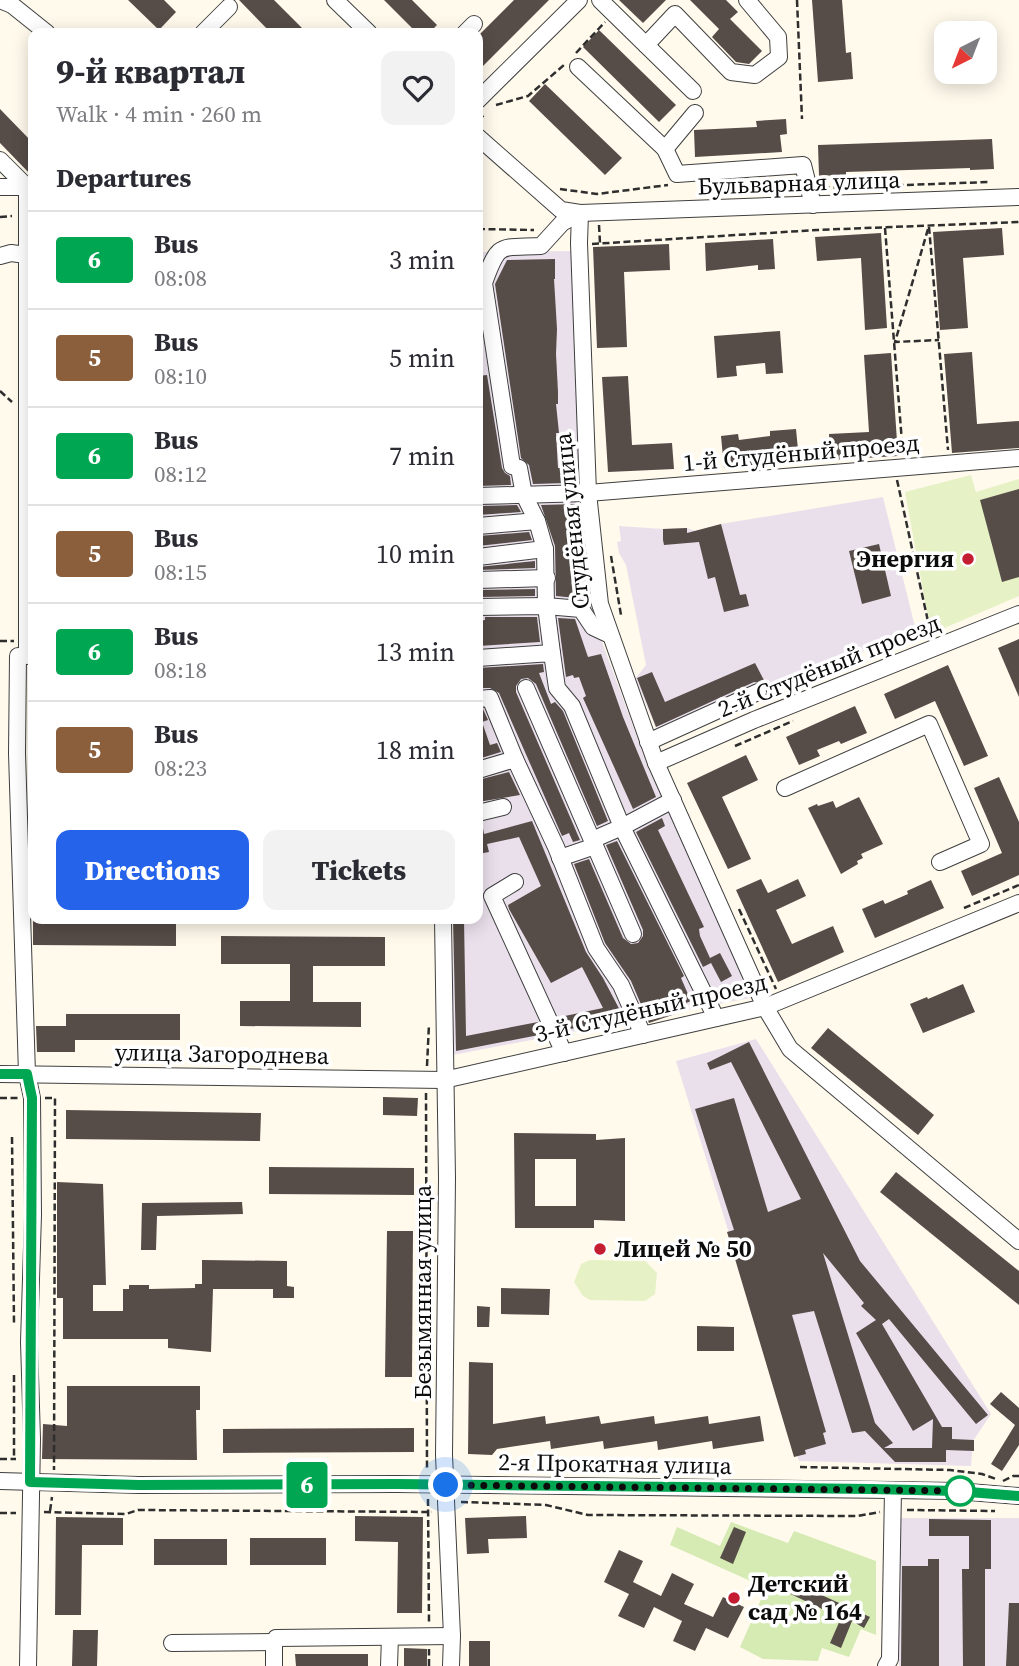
<!DOCTYPE html>
<meta charset="utf-8">
<style>
:root{--surface:#fff;--page:#f2f2f3;--text:#2b2b33;--muted:#7c7c81;--line:#e1e1e2;--accent:#2563eb}
body{margin:0;font-family:"Source Serif 4",serif;background:var(--page);color:var(--text);height:100vh;display:flex;flex-direction:column;font-size:26px;white-space:nowrap}
*{box-sizing:border-box;margin:0}
p{font-size:23px;color:var(--muted)}
.icon{flex:none;width:38px;height:38px;fill:none;stroke:currentColor;stroke-width:2;stroke-linecap:round;stroke-linejoin:round}
.map{position:relative;flex:1;overflow:hidden}
.panel{position:absolute;left:28px;top:28px;width:455px;height:896px;display:flex;flex-direction:column;background:var(--surface);border-radius:14px;box-shadow:0 4px 18px #0003}
.panel>*{flex:none}
.badge{padding:0 14px;border-radius:5px;font-size:24px;line-height:46px}
.needle{width:46px;rotate:222deg}
.fabs{position:absolute;left:934px;top:21px;display:grid;gap:14px}
.fabs a{display:grid;place-items:center;width:63px;height:63px;border-radius:14px;background:var(--surface);box-shadow:0 4px 18px #0003;font-size:35px}
.you{position:absolute;width:35px;height:35px;margin:-18px;border:5px solid #fff;border-radius:50%;background:#1a73e8;box-shadow:0 0 0 10px #1a73e833}
.map>.badge{position:absolute;translate:-50% -50%;box-shadow:0 0 0 4px #fff}
h2{padding:0 28px;font-size:26px;line-height:63px}
.round{display:grid;place-items:center;flex:none;width:74px;height:74px;border-radius:14px;background:var(--page)}
.summary{display:flex;align-items:center;justify-content:space-between;height:119px;padding:0 28px}
h1{font-size:33px;font-weight:800;line-height:52px}
.primary-button{display:flex;gap:14px;margin-top:auto;padding:14px 28px}
.primary-button a{flex:1;height:80px;border-radius:14px;background:var(--accent);color:#fff;font-size:28px;font-weight:800;line-height:80px;text-align:center}
.primary-button a+a{background:var(--page);color:var(--text)}
ul{padding:0;list-style:none}
li{display:flex;align-items:center;gap:21px;height:98px;padding:0 28px;border-top:2px solid var(--line)}
li div{flex:1}
li b{display:block;font-size:26px}
li em{font-style:normal}
li .badge{min-width:77px;font-weight:700;text-align:center}
.map>svg:first-child{display:block}
.industrial{fill:#eae0ec}
.green{fill:#d5ebb3}
.pitch{fill:#e6f2c6}
.building{fill:#564c48;fill-rule:evenodd}
.lines{fill:none;stroke-linecap:round;stroke-linejoin:round}
.minor-casing{stroke:#3f3f3f;stroke-width:18}
.path{stroke:#2e2e2e;stroke-width:2.5;stroke-dasharray:7 3.5;stroke-linecap:butt}
.minor{stroke:#fff;stroke-width:16}
.line-casing{stroke:#fff;stroke-width:16}
.line{stroke:#00a651;stroke-width:10}
.walk{stroke:#0c0c0c;stroke-width:7;stroke-dasharray:0 12.6}
.poi-dot{fill:#c41d32;stroke:#fff;stroke-width:2.5}
.stop-dot{fill:#fff;stroke:#00a651;stroke-width:3.5}
.labels{text-anchor:middle;stroke-width:7;stroke-linejoin:round;paint-order:stroke}
.street-label{font-size:24px;fill:#0c0c0c;stroke:#fff}
.poi-label{font-size:24px;font-weight:bold;fill:#0c0c0c;stroke:#fff;text-anchor:start}
</style>
<div class="map">
<svg width="1019" height="1666" viewBox="0 0 1019 1666">
<rect width="100%" height="100%" fill="#fffaec"/>
<g class="industrial">
<path d="M 573,251 L 580,493 L 589,607 L 649,769 L 755,997 L 453,1055 L 453,919 L 478,919 L 478,252 Z"/>
<path d="M 883,497 L 917,635 L 849,656 L 773,689 L 765,684 L 656,728 L 635,679 L 646,665 L 626,565 L 619,553 L 617,542 L 621,541 L 619,526 L 663,529 L 687,528 L 696,531 L 721,524 Z"/>
<path d="M 756,1039 L 991,1414 L 973,1441 L 971,1466 L 799,1461 L 676,1061 Z"/>
<path d="M 900,1518 L 1019,1518 L 1019,1666 L 899,1666 Z"/>
</g>
<path class="green" d="M 731,1522 L 788,1543 L 794,1531 L 876,1561 L 876,1635 L 861,1629 L 849,1657 L 822,1648 L 818,1661 L 763,1659 L 740,1647 L 766,1588 L 670,1545 L 677,1527 L 720,1546 Z"/>
<g class="pitch">
<path d="M 971,475 L 976,492 L 1019,479 L 1019,596 L 935,632 L 927,612 L 905,492 Z"/>
<path d="M 590,1260 L 645,1261 L 657,1273 L 655,1294 L 645,1301 L 590,1300 L 583,1296 L 574,1282 L 581,1264 Z"/>
</g>
<g class="building">
<path d="M 128,0 L 164,0 L 176,12 L 159,30 Z"/>
<path d="M 239,0 L 274,0 L 307,33 L 271,33 Z"/>
<path d="M 384,0 L 412,0 L 437,25 L 429,33 L 417,33 Z"/>
<path d="M 514,0 L 549,0 L 478,71 L 478,36 Z"/>
<path d="M 619,0 L 666,0 L 643,23 Z"/>
<path d="M 690,0 L 726,0 L 738,12 L 730,19 L 762,51 L 749,64 L 736,62 L 712,37 L 719,29 Z"/>
<path d="M 812,0 L 842,0 L 846,53 L 851,52 L 853,79 L 818,82 Z"/>
<path d="M 599,30 L 676,105 L 659,122 L 583,47 Z"/>
<path d="M 545,84 L 622,158 L 605,175 L 529,101 Z"/>
<path d="M 0,109 L 33,143 L 33,177 L 0,143 Z"/>
<path d="M 786,119 L 787,134 L 780,135 L 782,152 L 695,157 L 694,130 L 757,127 L 756,121 Z"/>
<path d="M 992,139 L 994,169 L 970,170 L 970,168 L 846,172 L 846,175 L 819,176 L 818,145 Z"/>
<path d="M 1002,228 L 1004,255 L 963,258 L 968,328 L 940,330 L 933,232 Z"/>
<path d="M 881,233 L 887,328 L 865,330 L 861,258 L 817,261 L 815,237 Z"/>
<path d="M 773,239 L 775,269 L 758,270 L 758,265 L 706,271 L 705,243 Z"/>
<path d="M 669,244 L 670,270 L 624,272 L 627,347 L 597,348 L 593,247 Z"/>
<path d="M 555,259 L 555,279 L 554,279 L 557,329 L 556,354 L 558,392 L 558,404 L 556,404 L 559,433 L 556,433 L 558,468 L 565,468 L 566,483 L 533,484 L 529,465 L 521,458 L 495,284 L 507,260 Z"/>
<path d="M 780,331 L 783,373 L 766,374 L 765,363 L 736,366 L 737,376 L 717,378 L 714,336 Z"/>
<path d="M 972,352 L 977,424 L 1019,421 L 1019,448 L 952,453 L 944,354 Z"/>
<path d="M 891,353 L 898,456 L 830,460 L 829,434 L 869,432 L 864,355 Z"/>
<path d="M 487,375 L 502,468 L 505,473 L 510,476 L 511,485 L 478,486 L 478,376 Z"/>
<path d="M 628,376 L 632,445 L 672,443 L 674,469 L 608,472 L 602,377 Z"/>
<path d="M 796,429 L 799,460 L 724,468 L 721,436 L 738,434 L 739,440 L 770,436 L 770,431 Z"/>
<path d="M 1019,489 L 1019,577 L 1002,582 L 980,500 Z"/>
<path d="M 577,504 L 582,546 L 570,547 L 576,598 L 556,596 L 555,546 L 541,505 Z"/>
<path d="M 517,505 L 521,512 L 478,515 L 478,506 Z"/>
<path d="M 721,524 L 740,595 L 746,594 L 749,606 L 724,612 L 715,577 L 708,579 L 699,542 L 664,545 L 663,540 L 663,529 L 687,528 L 687,533 Z"/>
<path d="M 529,532 L 532,540 L 478,546 L 478,536 Z"/>
<path d="M 879,544 L 891,596 L 862,604 L 849,551 Z"/>
<path d="M 535,561 L 535,568 L 478,570 L 478,567 Z"/>
<path d="M 535,589 L 535,596 L 478,597 L 478,590 Z"/>
<path d="M 485,617 L 537,617 L 540,642 L 478,646 L 478,621 L 485,620 Z"/>
<path d="M 558,618 L 575,619 L 588,657 L 601,654 L 623,717 L 656,797 L 633,809 L 583,698 L 586,696 L 579,677 L 574,678 L 573,675 L 566,677 Z"/>
<path d="M 1019,639 L 1019,697 L 998,648 Z"/>
<path d="M 755,663 L 766,684 L 754,682 L 656,727 L 637,678 L 652,672 L 665,702 Z"/>
<path d="M 543,664 L 544,672 L 539,673 L 551,704 L 555,702 L 563,711 L 608,821 L 597,826 L 536,684 L 528,678 L 521,679 L 516,686 L 516,692 L 580,840 L 573,842 L 569,833 L 562,836 L 499,693 L 490,688 L 478,688 L 478,668 Z"/>
<path d="M 948,665 L 988,756 L 964,766 L 935,701 L 895,719 L 884,694 Z"/>
<path d="M 855,706 L 867,733 L 841,744 L 839,741 L 817,750 L 820,756 L 799,765 L 786,737 Z"/>
<path d="M 478,709 L 483,709 L 488,720 L 482,722 L 490,745 L 497,743 L 501,752 L 478,759 Z"/>
<path d="M 746,755 L 758,780 L 722,797 L 751,859 L 728,869 L 687,783 Z"/>
<path d="M 509,772 L 520,795 L 478,802 L 478,780 Z"/>
<path d="M 999,777 L 1019,822 L 1019,875 L 972,896 L 961,871 L 1002,853 L 974,788 Z"/>
<path d="M 859,797 L 883,844 L 861,854 L 863,858 L 857,861 L 858,864 L 841,874 L 808,808 L 817,804 L 818,806 L 833,801 L 836,808 Z"/>
<path d="M 662,818 L 665,826 L 658,830 L 704,927 L 699,929 L 700,936 L 710,958 L 720,953 L 732,976 L 721,982 L 711,963 L 703,967 L 636,832 Z"/>
<path d="M 532,821 L 586,952 L 603,978 L 623,1016 L 610,1024 L 608,1022 L 565,1030 L 560,1017 L 603,1008 L 582,967 L 551,983 L 509,909 L 508,905 L 541,886 L 519,837 L 487,844 L 489,852 L 478,854 L 478,823 L 482,823 L 484,834 Z"/>
<path d="M 617,841 L 684,976 L 681,978 L 691,1001 L 681,1005 L 683,1010 L 678,1013 L 649,1023 L 631,981 L 605,943 L 574,864 L 589,859 L 623,938 L 631,944 L 638,943 L 643,936 L 643,930 L 606,845 Z"/>
<path d="M 761,879 L 768,893 L 798,879 L 806,896 L 776,910 L 792,944 L 833,926 L 844,952 L 778,982 L 736,890 Z"/>
<path d="M 931,880 L 944,908 L 875,938 L 862,909 L 883,900 L 885,904 L 908,894 L 907,891 Z"/>
<path d="M 453,919 L 464,919 L 466,1036 L 538,1022 L 544,1034 L 456,1051 Z"/>
<path d="M 33,920 L 176,920 L 176,946 L 33,945 Z"/>
<path d="M 221,936 L 385,937 L 385,966 L 313,966 L 313,1002 L 361,1002 L 361,1027 L 240,1026 L 240,1001 L 290,1001 L 290,964 L 221,964 Z"/>
<path d="M 963,984 L 975,1012 L 923,1033 L 910,1004 L 927,997 L 928,999 Z"/>
<path d="M 66,1014 L 180,1014 L 180,1040 L 75,1040 L 75,1052 L 37,1052 L 36,1026 L 66,1026 Z"/>
<path d="M 828,1028 L 934,1115 L 918,1135 L 811,1048 Z"/>
<path d="M 749,1042 L 860,1261 L 988,1415 L 976,1424 L 889,1319 L 882,1324 L 942,1427 L 952,1427 L 952,1439 L 974,1440 L 974,1451 L 946,1450 L 946,1462 L 895,1462 L 865,1431 L 852,1433 L 814,1311 L 792,1315 L 826,1432 L 823,1433 L 826,1444 L 805,1450 L 806,1454 L 794,1457 L 727,1232 L 734,1230 L 695,1109 L 734,1098 L 768,1212 L 801,1199 L 731,1062 L 710,1070 L 707,1063 ZM 823,1253 L 864,1303 L 861,1306 L 876,1320 L 856,1333 L 913,1431 L 933,1419 L 932,1448 L 884,1448 L 893,1443 L 875,1423 Z"/>
<path d="M 383,1097 L 418,1098 L 417,1116 L 383,1115 Z"/>
<path d="M 66,1110 L 261,1113 L 260,1141 L 66,1139 Z"/>
<path d="M 514,1133 L 596,1134 L 596,1140 L 625,1138 L 625,1221 L 594,1220 L 594,1228 L 515,1228 ZM 535,1159 L 576,1159 L 576,1206 L 535,1206 Z"/>
<path d="M 269,1167 L 414,1168 L 414,1195 L 269,1194 Z"/>
<path d="M 896,1172 L 1019,1271 L 1019,1305 L 880,1192 Z"/>
<path d="M 57,1182 L 103,1184 L 106,1285 L 93,1285 L 93,1311 L 123,1311 L 123,1289 L 129,1289 L 129,1285 L 149,1285 L 149,1289 L 195,1288 L 195,1284 L 202,1284 L 202,1260 L 287,1261 L 287,1286 L 294,1287 L 294,1298 L 273,1298 L 273,1289 L 213,1289 L 211,1352 L 168,1348 L 168,1339 L 63,1339 L 63,1298 L 57,1298 Z"/>
<path d="M 242,1202 L 243,1214 L 157,1216 L 156,1250 L 141,1250 L 142,1203 Z"/>
<path d="M 387,1231 L 413,1231 L 412,1377 L 385,1377 Z"/>
<path d="M 501,1288 L 550,1289 L 549,1315 L 501,1314 Z"/>
<path d="M 477,1306 L 490,1307 L 489,1327 L 477,1327 Z"/>
<path d="M 697,1326 L 734,1327 L 734,1351 L 697,1351 Z"/>
<path d="M 469,1362 L 493,1363 L 493,1424 L 545,1416 L 546,1424 L 599,1416 L 601,1424 L 654,1416 L 655,1424 L 708,1416 L 709,1424 L 760,1416 L 764,1441 L 713,1449 L 712,1441 L 658,1450 L 657,1441 L 604,1449 L 603,1441 L 551,1449 L 550,1441 L 497,1449 L 492,1455 L 468,1454 Z"/>
<path d="M 67,1386 L 200,1386 L 200,1410 L 196,1410 L 197,1460 L 42,1459 L 43,1424 L 67,1426 Z"/>
<path d="M 1001,1392 L 1019,1408 L 1019,1445 L 1002,1471 L 991,1464 L 1015,1425 L 990,1404 Z"/>
<path d="M 414,1428 L 414,1452 L 223,1453 L 223,1429 Z"/>
<path d="M 355,1516 L 423,1517 L 422,1613 L 397,1613 L 398,1542 L 355,1541 Z"/>
<path d="M 526,1516 L 527,1538 L 488,1539 L 489,1553 L 467,1554 L 465,1518 Z"/>
<path d="M 56,1517 L 123,1518 L 123,1545 L 82,1545 L 81,1615 L 55,1615 Z"/>
<path d="M 929,1519 L 991,1520 L 991,1569 L 985,1569 L 985,1666 L 963,1666 L 962,1569 L 969,1569 L 969,1536 L 929,1536 Z"/>
<path d="M 734,1527 L 746,1532 L 733,1564 L 720,1558 Z"/>
<rect x="250" y="1538" width="76" height="27"/>
<rect x="154" y="1539" width="73" height="26"/>
<path d="M 619,1550 L 643,1561 L 633,1582 L 661,1596 L 672,1573 L 694,1584 L 684,1604 L 713,1617 L 723,1597 L 744,1607 L 728,1638 L 706,1628 L 695,1651 L 673,1641 L 682,1621 L 654,1607 L 644,1628 L 618,1616 L 629,1594 L 604,1582 Z"/>
<path d="M 928,1559 L 939,1559 L 939,1666 L 901,1666 L 902,1566 L 928,1566 Z"/>
<path d="M 782,1577 L 870,1617 L 864,1628 L 852,1621 L 841,1648 L 830,1643 L 841,1618 L 778,1588 Z"/>
<path d="M 1009,1603 L 1019,1603 L 1019,1666 L 1006,1666 Z"/>
<path d="M 73,1630 L 98,1630 L 97,1666 L 72,1666 Z"/>
<rect x="469" y="1641" width="21" height="25"/>
<path d="M 404,1648 L 427,1649 L 427,1666 L 404,1666 Z"/>
<path d="M 295,1654 L 368,1654 L 368,1666 L 296,1666 Z"/>
</g>
<g class="lines">
<g class="minor-casing">
<g id="minor">
<path d="M 0,0 L 12,5 L 47,33"/>
<path d="M 335,0 L 369,33"/>
<path d="M 600,0 L 693,91"/>
<path d="M 203,33 L 229,7"/>
<path d="M 465,33 L 474,24"/>
<path d="M 646,45 L 675,14 L 731,72 L 755,75 L 779,57 L 778,37 L 747,0"/>
<path d="M 578,67 L 665,149 L 677,174 L 803,165 L 813,205"/>
<path d="M 478,100 L 579,0"/>
<path d="M 478,137 L 561,210 L 580,213 L 579,243 L 588,493 L 600,604 L 656,763 L 765,1007 L 790,1049 L 1019,1241"/>
<path d="M 665,149 L 695,113"/>
<path d="M 0,160 L 27,187 L 27,656"/>
<path d="M 0,187 L 31,187"/>
<path d="M 0,256 L 11,253 L 26,255"/>
<path d="M 478,496 L 588,493 L 1019,458"/>
<path d="M 478,526 L 537,521"/>
<path d="M 478,557 L 545,549"/>
<path d="M 478,580 L 547,578"/>
<path d="M 478,607 L 546,606 L 552,653"/>
<path d="M 610,635 L 593,627 L 581,609 L 546,606 L 545,549 L 537,521 L 524,495 L 519,468 L 512,466 L 484,283 C 499,241 499,248 541,246 L 562,223 L 580,213 L 1019,197"/>
<path d="M 18,656 L 17,753 L 27,1074 L 32,1098 L 33,1215 L 29,1342 L 32,1439 L 28,1666"/>
<path d="M 478,658 L 552,653 L 557,688 L 572,706 L 622,827 L 592,840 L 595,846 L 560,858"/>
<path d="M 526,688 L 592,840"/>
<path d="M 478,699 L 490,698 L 515,759 L 478,770"/>
<path d="M 648,742 L 758,692"/>
<path d="M 515,759 L 556,847 L 596,948 L 621,985 L 643,1035"/>
<path d="M 656,763 L 754,720 L 1019,614"/>
<path d="M 785,788 L 929,724 L 981,844 L 940,862"/>
<path d="M 673,800 L 622,827 L 716,1018"/>
<path d="M 478,813 L 503,807"/>
<path d="M 595,846 L 633,934"/>
<path d="M 515,882 L 492,896 L 564,1053"/>
<path d="M 443,919 L 447,1178 L 444,1455 L 452,1636 L 451,1666"/>
<path d="M 0,1074 L 444,1080 L 765,1007 L 1019,903"/>
<path d="M 0,1481 L 139,1485 L 397,1484 L 893,1490 L 957,1491 L 1019,1496"/>
<path d="M 172,1643 L 274,1642"/>
<path d="M 274,1666 L 274,1642 L 276,1638 L 452,1636"/>
<path d="M 389,1666 L 390,1637"/>
<path d="M 886,1666 L 890,1659 L 893,1490"/>
</g>
</g>
<g class="path">
<path d="M 797,0 L 802,119"/>
<path d="M 576,53 L 605,22"/>
<path d="M 496,105 L 528,96 L 564,65"/>
<path d="M 478,120 L 485,114"/>
<path d="M 750,185 L 792,185"/>
<path d="M 823,188 L 988,182"/>
<path d="M 560,189 L 597,194 L 668,185"/>
<path d="M 0,217 L 12,216"/>
<path d="M 599,225 L 600,243"/>
<path d="M 929,227 L 948,450"/>
<path d="M 885,228 L 903,455"/>
<path d="M 478,229 L 534,230"/>
<path d="M 928,229 L 895,342 L 939,340"/>
<path d="M 592,244 L 817,230 L 1019,222"/>
<path d="M 0,391 L 12,402"/>
<path d="M 897,480 L 931,635"/>
<path d="M 611,556 L 621,615"/>
<path d="M 0,641 L 14,641"/>
<path d="M 735,746 L 793,721"/>
<path d="M 964,908 L 1019,885"/>
<path d="M 739,909 L 776,989"/>
<path d="M 427,1066 L 429,1024"/>
<path d="M 426,1093 L 427,1471"/>
<path d="M 0,1098 L 18,1098"/>
<path d="M 45,1098 L 55,1098 L 54,1470"/>
<path d="M 12,1137 L 14,1323"/>
<path d="M 14,1375 L 14,1459"/>
<path d="M 0,1459 L 16,1459"/>
<path d="M 800,1467 L 950,1470 L 982,1474 L 996,1479"/>
<path d="M 1003,1481 L 1013,1476 L 1019,1476"/>
<path d="M 428,1499 L 429,1622"/>
<path d="M 461,1502 L 546,1505 L 588,1515 L 857,1516 L 880,1512"/>
<path d="M 907,1510 L 995,1511"/>
<path d="M 50,1511 L 52,1497"/>
<path d="M 44,1512 L 126,1514 L 138,1510 L 432,1512"/>
<path d="M 0,1513 L 16,1513"/>
<path d="M 429,1666 L 429,1649"/>
</g>
<use href="#minor" class="minor"/>
</g>
<g class="lines">
<g class="line-casing">
<path id="line" d="M 0,1074 L 27,1074 L 32,1098 L 30,1482 L 139,1485 L 397,1484 L 871,1489 L 957,1491 L 1019,1496"/>
</g>
<use href="#line" class="line"/>
<path class="walk" d="M 446,1485 L 960,1491"/>
</g>
<g class="poi-dot">
<circle cx="968" cy="559" r="7"/>
<circle cx="600" cy="1249" r="7"/>
<circle cx="734" cy="1598" r="7"/>
</g>
<circle class="stop-dot" cx="960" cy="1491" r="14"/>
<g class="labels">
<g class="street-label">
<text transform="translate(799 183) rotate(-2)" y="8">Бульварная улица</text>
<text transform="translate(801 453) rotate(-5)" y="8">1-й Студёный проезд</text>
<text transform="translate(572 521) rotate(-96)" y="8">Студёная улица</text>
<text transform="translate(829 666) rotate(-22)" y="8">2-й Студёный проезд</text>
<text transform="translate(651 1008) rotate(-13)" y="8">3-й Студёный проезд</text>
<text transform="translate(222 1054) rotate(1)" y="8">улица Загороднева</text>
<text transform="translate(423 1292) rotate(-90)" y="8">Безымянная улица</text>
<text transform="translate(615 1464) rotate(1)" y="8">2-я Прокатная улица</text>
</g>
<g class="poi-label">
<text x="954" y="567" text-anchor="end">Энергия</text>
<text x="614" y="1257">Лицей № 50</text>
<text x="748" y="1592">Детский<tspan x="748" dy="28">сад № 164</tspan></text>
</g>
</g>
</svg>
<div class="fabs">
<a><svg class="needle" viewBox="-14 -14 28 28"><path d="M0-13l5 13h-10z" fill="#e53935"/><path d="M0 13l5-13h-10z" fill="#7c7c81"/></svg></a>
</div>
<div class="you" style="left:446px;top:1485px"></div>
<b class="badge" style="left:307px;top:1485px;background:#00a651;color:#fff">6</b>
<section class="panel">
<div class="summary"><div><h1>9-й квартал</h1><p>Walk · 4 min · 260 m</p></div><a class="round"><svg class="icon" aria-label="heart" viewBox="0 0 24 24"><path d="M12 20l-8-8c-3-5 5-10 8-4 3-6 11-1 8 4z"/></svg></a></div>
<h2>Departures</h2>
<ul>
<li><span class="badge" style="background:#00a651;color:#fff">6</span><div><b>Bus</b><p>08:08</p></div><em>3 min</em></li>
<li><span class="badge" style="background:#8b5e3c;color:#fff">5</span><div><b>Bus</b><p>08:10</p></div><em>5 min</em></li>
<li><span class="badge" style="background:#00a651;color:#fff">6</span><div><b>Bus</b><p>08:12</p></div><em>7 min</em></li>
<li><span class="badge" style="background:#8b5e3c;color:#fff">5</span><div><b>Bus</b><p>08:15</p></div><em>10 min</em></li>
<li><span class="badge" style="background:#00a651;color:#fff">6</span><div><b>Bus</b><p>08:18</p></div><em>13 min</em></li>
<li><span class="badge" style="background:#8b5e3c;color:#fff">5</span><div><b>Bus</b><p>08:23</p></div><em>18 min</em></li>
</ul>
<div class="primary-button"><a>Directions</a><a>Tickets</a></div>
</section>
</div>
